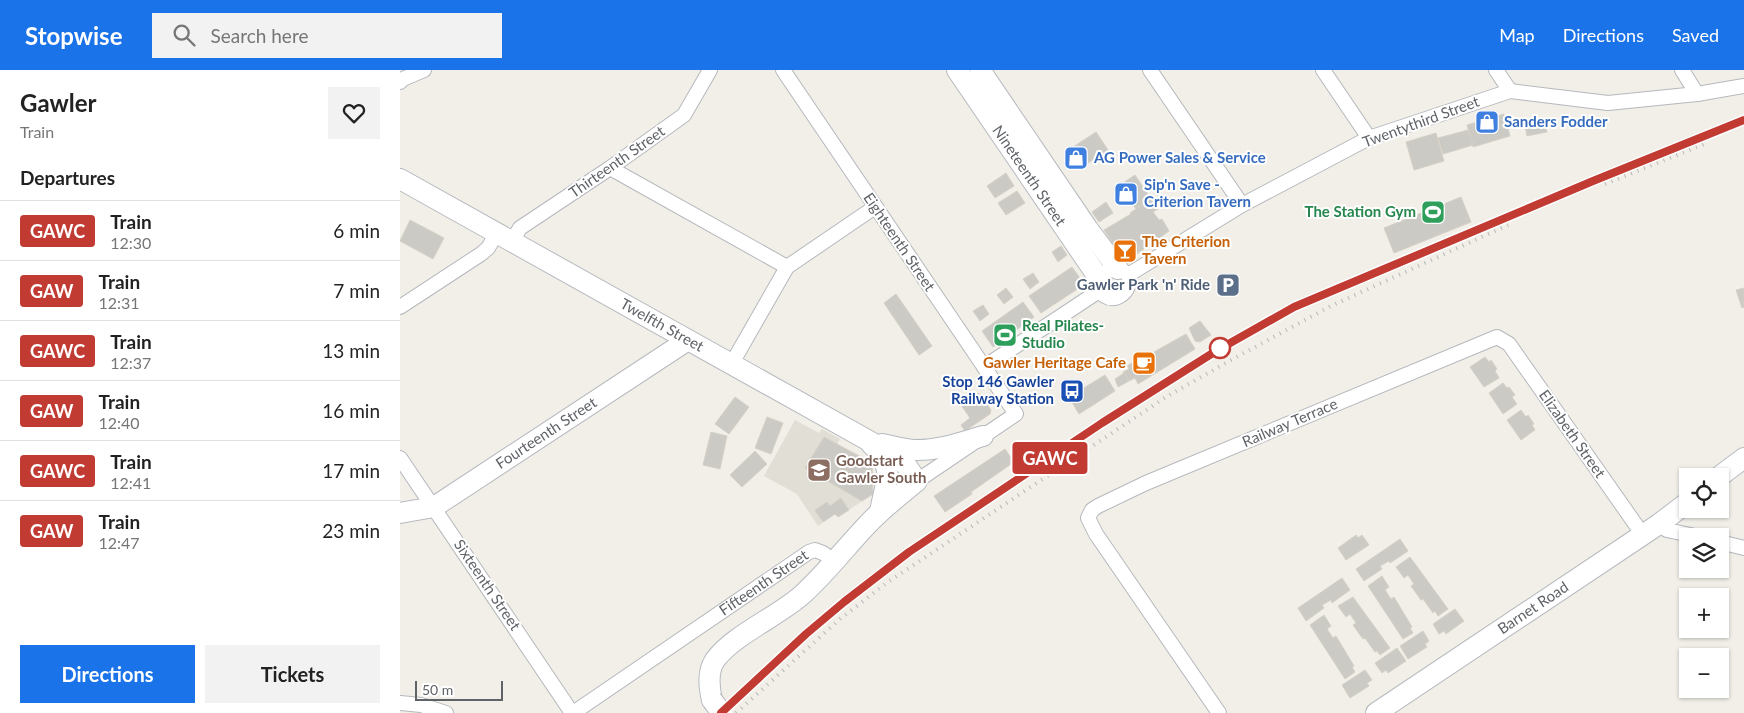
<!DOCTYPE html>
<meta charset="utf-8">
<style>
:root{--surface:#fff;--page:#f2f2f2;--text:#222;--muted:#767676;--line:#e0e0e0;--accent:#1a73e8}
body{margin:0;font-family:Lato,sans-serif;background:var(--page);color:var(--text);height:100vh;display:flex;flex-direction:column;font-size:19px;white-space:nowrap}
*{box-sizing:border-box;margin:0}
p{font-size:16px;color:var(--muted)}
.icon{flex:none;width:28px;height:28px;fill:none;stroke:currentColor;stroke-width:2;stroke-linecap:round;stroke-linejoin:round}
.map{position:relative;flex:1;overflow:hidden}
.drawer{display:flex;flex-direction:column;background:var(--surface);width:400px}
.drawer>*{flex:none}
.badge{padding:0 10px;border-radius:4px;font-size:18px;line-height:32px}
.fabs{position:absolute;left:1279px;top:398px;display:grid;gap:10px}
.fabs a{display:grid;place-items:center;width:50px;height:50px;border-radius:0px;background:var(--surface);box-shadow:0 1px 4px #0004;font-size:25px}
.scale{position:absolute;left:15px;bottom:12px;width:88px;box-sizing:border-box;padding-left:5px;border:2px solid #5f6368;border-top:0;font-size:14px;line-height:18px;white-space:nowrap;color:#5f6368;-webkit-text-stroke:4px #fff;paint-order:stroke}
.map>.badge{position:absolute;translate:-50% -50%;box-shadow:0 0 0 2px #fff}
h2{padding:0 20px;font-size:19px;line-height:45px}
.round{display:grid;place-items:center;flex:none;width:52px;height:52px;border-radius:0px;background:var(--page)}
.overview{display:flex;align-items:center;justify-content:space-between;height:85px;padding:0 20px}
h1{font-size:24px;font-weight:700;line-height:38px}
.primary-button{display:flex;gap:10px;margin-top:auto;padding:10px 20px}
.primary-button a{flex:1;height:58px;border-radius:0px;background:var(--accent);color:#fff;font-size:20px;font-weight:700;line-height:58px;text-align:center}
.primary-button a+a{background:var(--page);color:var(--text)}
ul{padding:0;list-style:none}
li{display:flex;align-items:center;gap:15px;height:60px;padding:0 20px;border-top:1px solid var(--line)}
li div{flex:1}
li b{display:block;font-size:19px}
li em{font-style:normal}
li .badge{min-width:55px;font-weight:700;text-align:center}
header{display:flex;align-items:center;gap:30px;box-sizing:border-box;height:70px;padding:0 25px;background:var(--accent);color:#fff}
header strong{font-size:24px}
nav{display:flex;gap:28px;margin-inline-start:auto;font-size:18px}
.search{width:350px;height:45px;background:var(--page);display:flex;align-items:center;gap:12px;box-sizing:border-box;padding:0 18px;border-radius:0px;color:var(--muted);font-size:19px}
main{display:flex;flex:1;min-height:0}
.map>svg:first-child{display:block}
.education{fill:#e1ded6}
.building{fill:#cccac5;stroke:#d6d1c6}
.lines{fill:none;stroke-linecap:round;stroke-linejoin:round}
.street-casing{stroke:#b5b8bc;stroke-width:16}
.secondary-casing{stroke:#b6babf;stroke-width:22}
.street{stroke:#fff;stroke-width:14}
.secondary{stroke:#fff;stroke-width:20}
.rail{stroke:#b6b7b8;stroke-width:4;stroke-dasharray:1 6;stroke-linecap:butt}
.secondary-bridge-casing{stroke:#b6babf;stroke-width:22;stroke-linecap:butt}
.secondary-bridge{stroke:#fff;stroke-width:20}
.line-casing{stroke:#fff;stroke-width:11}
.line{stroke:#c23b33;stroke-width:8}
.stop-dot{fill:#fff;stroke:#c23b33;stroke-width:2.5}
.labels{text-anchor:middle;stroke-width:4;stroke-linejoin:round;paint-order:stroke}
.street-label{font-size:15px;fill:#5f6368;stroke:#fff}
.shop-label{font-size:15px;font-weight:bold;fill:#366cbe;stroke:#fff;text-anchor:start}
.leisure-label{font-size:15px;font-weight:bold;fill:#27864d;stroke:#fff;text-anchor:end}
.food-label{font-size:15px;font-weight:bold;fill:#c56008;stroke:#fff;text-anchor:start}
.service-label{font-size:15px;font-weight:bold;fill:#4e5e75;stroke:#fff;text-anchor:end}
.transit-label{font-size:15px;font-weight:bold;fill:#164399;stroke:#fff;text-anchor:end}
.education-label{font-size:15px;font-weight:bold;fill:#785e54;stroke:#fff;text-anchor:start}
</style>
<header>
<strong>Stopwise</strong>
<div class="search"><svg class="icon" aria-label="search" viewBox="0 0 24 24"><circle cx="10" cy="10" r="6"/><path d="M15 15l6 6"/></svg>Search here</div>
<nav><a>Map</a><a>Directions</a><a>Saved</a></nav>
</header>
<main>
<section class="drawer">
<div class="overview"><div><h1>Gawler</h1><p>Train</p></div><a class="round"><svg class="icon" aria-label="heart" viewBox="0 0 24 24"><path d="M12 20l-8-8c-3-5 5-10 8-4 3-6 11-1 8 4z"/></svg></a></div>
<h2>Departures</h2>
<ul>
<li><span class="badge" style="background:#c23b33;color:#fff">GAWC</span><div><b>Train</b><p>12:30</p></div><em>6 min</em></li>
<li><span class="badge" style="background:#c23b33;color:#fff">GAW</span><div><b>Train</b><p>12:31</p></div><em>7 min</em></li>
<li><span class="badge" style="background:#c23b33;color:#fff">GAWC</span><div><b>Train</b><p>12:37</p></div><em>13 min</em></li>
<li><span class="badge" style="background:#c23b33;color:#fff">GAW</span><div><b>Train</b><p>12:40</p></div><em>16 min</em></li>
<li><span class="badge" style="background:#c23b33;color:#fff">GAWC</span><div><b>Train</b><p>12:41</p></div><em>17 min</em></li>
<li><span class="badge" style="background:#c23b33;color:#fff">GAW</span><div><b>Train</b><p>12:47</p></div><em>23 min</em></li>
</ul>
<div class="primary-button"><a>Directions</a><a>Tickets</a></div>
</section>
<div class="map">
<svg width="1344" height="643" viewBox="0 0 1344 643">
<rect width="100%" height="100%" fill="#f1efe8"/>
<path class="education" d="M 395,350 L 419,363 L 422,359 L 440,369 L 437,374 L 472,393 L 473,424 L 438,447 L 435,444 L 418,456 L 397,424 L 364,406 Z"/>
<g class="building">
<path d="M 1104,44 L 1110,66 L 1073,77 L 1067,55 Z"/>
<path d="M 1144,48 L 1147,62 L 1127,66 L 1124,52 Z"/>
<path d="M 1068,60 L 1073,75 L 1043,84 L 1038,68 Z"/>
<path d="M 696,62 L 708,80 L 679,99 L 667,81 Z"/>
<path d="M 1036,63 L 1044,91 L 1014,100 L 1006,72 Z"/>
<path d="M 606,103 L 614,116 L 595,128 L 587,116 Z"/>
<path d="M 735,105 L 751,129 L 736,139 L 730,131 L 728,133 L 717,117 Z"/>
<path d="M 617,121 L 625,133 L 606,145 L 598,133 Z"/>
<path d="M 1061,127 L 1071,152 L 994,183 L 984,158 Z"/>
<path d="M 751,129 L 758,139 L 753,142 L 759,150 L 762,149 L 769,161 L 727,191 L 724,191 L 704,160 L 731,144 L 730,143 Z"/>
<path d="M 706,132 L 713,143 L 699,152 L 692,142 Z"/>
<path d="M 10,150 L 44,168 L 33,189 L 0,171 Z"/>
<path d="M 661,176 L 667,185 L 658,192 L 652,182 Z"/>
<path d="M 672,197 L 682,211 L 682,216 L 641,243 L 629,226 Z"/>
<path d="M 633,203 L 639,212 L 630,219 L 623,209 Z"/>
<path d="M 606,218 L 613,227 L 604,234 L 597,225 Z"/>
<path d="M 1344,218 L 1344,237 L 1342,238 L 1336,220 Z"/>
<path d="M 496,224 L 532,276 L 519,285 L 484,233 Z"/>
<path d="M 623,232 L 634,247 L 593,277 L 582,261 Z"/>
<path d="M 583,235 L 589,244 L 580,251 L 573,241 Z"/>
<path d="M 800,251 L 811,265 L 800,272 L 795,271 L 789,258 Z"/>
<path d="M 786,264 L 795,279 L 738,314 L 735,308 L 729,311 L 723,302 L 729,299 L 727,296 L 737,290 L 740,294 L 755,284 L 754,282 Z"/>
<path d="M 1085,287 L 1089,292 L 1091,290 L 1097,299 L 1095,301 L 1099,308 L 1084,317 L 1070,297 Z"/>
<path d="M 724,303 L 729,311 L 718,317 L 715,309 Z"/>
<path d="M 705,305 L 715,321 L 679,344 L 669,327 Z"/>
<path d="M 1103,313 L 1107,318 L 1109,317 L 1115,325 L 1112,327 L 1117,334 L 1103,344 L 1089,323 Z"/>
<path d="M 579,323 L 591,340 L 590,344 L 565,361 L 561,355 L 570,348 L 561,335 Z"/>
<path d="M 335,327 L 349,337 L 329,364 L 315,354 Z"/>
<path d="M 1121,340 L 1126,347 L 1128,345 L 1134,354 L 1132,355 L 1135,360 L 1121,370 L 1107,350 Z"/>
<path d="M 367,347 L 383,353 L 371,384 L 355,378 Z"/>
<path d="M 311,362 L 327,366 L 320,399 L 303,395 Z"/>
<path d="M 424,367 L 472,393 L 473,424 L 462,431 L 405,398 Z"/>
<path d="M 605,379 L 614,392 L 571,422 L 572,424 L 545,442 L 534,426 Z"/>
<path d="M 355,381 L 367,394 L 342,417 L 330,405 Z"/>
<path d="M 441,428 L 449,440 L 438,447 L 435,444 L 423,452 L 415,440 L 427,432 L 430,436 Z"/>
<path d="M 956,465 L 958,468 L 962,465 L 969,475 L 946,490 L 938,478 Z"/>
<path d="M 1000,469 L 1008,481 L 990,493 L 989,491 L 980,496 L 982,499 L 964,511 L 956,499 Z"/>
<path d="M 1010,487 L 1048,539 L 1038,546 L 1035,541 L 1033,543 L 1023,529 L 1021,530 L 1011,516 L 1014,514 L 1008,505 L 1004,508 L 996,497 Z"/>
<path d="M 982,506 L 989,517 L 985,520 L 991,529 L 994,527 L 1012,557 L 1010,558 L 1013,563 L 1003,569 L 968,516 Z"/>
<path d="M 942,508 L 950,520 L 932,533 L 931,530 L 922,535 L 924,538 L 906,551 L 898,538 Z"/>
<path d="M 953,527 L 990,578 L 980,585 L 977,581 L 975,582 L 965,568 L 963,569 L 953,555 L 956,553 L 950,544 L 946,547 L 938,536 Z"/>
<path d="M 1055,539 L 1064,551 L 1046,564 L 1044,561 L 1039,564 L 1033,554 Z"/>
<path d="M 924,545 L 931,556 L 927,559 L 933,568 L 936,566 L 954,596 L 952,597 L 955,602 L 945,609 L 910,555 Z"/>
<path d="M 1023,561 L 1029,571 L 1025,574 L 1027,577 L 1008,589 L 1000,576 Z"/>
<path d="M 997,578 L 1006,591 L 988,603 L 986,600 L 982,603 L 975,593 Z"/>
<path d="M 965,600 L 972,610 L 967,613 L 969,616 L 950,628 L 942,615 Z"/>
</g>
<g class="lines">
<g class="street-casing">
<g id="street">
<path d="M 383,0 L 616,344 L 517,411"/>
<path d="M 750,0 L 842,135"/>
<path d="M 923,0 L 969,68"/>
<path d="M 1096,0 L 1110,21"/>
<path d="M 1282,0 L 1297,24"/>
<path d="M 0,12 L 3,9 L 24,0"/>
<path d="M 210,98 L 387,197"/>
<path d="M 112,171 L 120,158 L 210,98 L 284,45 L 310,0"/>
<path d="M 712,199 C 745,198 724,238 705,226 C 692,218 701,204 712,199 Z"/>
<path d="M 728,205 L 842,135 L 969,68 L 1110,21 L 1208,33 L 1297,24 L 1344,16"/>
<path d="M 0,237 L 81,184 L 88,178 L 97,163"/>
<path d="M 331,295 L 387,197 L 475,137"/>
<path d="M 584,297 L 699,221"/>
<path d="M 0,388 L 172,643"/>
<path d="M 1259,454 L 1267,460 L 1295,466"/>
<path d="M 1320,472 L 1344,478"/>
<path d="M 0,633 L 21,635 L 46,643"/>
<path id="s1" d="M 173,643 L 409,482 L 415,480 L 423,483 L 435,492"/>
<path d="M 819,643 L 696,464 L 688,448 L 692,440 L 698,436 L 746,413 L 1097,267 L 1109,274 L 1243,465"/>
</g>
</g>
<g class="secondary-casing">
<g id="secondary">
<path id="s2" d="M 557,0 L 700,210"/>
<path d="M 580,0 L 688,159 L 718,199"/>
<path id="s3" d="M 0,109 L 496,386 L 506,395 L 517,411 C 500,425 483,438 468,454 C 446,477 427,502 403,524 C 379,546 333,565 315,590 C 307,602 309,617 312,630"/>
<path d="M 471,374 L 484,387 L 488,405 L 480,441"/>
<path d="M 482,374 C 492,376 503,379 513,380 C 537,381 560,373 583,366"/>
<path d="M 1320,406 L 1344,388"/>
<path id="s4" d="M 0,443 L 34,437 L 288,270"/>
<path id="s5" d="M 976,643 L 1259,454 L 1288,432"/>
</g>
</g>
<use href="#street" class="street"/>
<use href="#secondary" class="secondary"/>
<g class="rail">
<path d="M 1205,114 L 1307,73"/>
<path d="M 321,643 L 374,592 L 444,532 L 521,473 L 702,353 L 815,281 L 894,237 L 1193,111 L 1344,50"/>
<path d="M 336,643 L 440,549 L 488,512 L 766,327 L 831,290 L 931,236 L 1108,155"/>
</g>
<g class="secondary-bridge-casing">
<path id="secondary-bridge" d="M 312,630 L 322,643"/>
</g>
<use href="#secondary-bridge" class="secondary-bridge"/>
</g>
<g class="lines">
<g class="line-casing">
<path id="line" d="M 321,643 L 406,564 L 444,532 L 509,482 L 702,353 L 816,281 L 894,237 L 1193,111 L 1344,50"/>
</g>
<use href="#line" class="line"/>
</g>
<defs>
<g id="shop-square" transform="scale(1.25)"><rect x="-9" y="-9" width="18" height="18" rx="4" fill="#3f7fe0" stroke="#fff"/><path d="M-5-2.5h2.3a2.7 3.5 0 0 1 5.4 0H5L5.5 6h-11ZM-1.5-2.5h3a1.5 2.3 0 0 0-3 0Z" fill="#fff"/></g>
<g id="stadium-square" transform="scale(1.25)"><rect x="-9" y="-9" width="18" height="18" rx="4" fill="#2e9e5b" stroke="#fff"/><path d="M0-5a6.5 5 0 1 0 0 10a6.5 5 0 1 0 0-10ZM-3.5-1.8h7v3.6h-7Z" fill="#fff"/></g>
<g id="bar-square" transform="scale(1.25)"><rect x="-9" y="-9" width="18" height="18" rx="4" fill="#e8710a" stroke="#fff"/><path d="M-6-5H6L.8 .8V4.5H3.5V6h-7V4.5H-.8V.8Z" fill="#fff"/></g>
<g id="parking-square" transform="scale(1.25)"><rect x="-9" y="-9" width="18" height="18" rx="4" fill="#5c6f8a" stroke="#fff"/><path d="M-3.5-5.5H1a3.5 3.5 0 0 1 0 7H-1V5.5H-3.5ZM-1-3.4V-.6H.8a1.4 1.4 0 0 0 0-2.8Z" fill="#fff"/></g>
<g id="cafe-square" transform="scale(1.25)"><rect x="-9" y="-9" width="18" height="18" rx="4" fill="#e8710a" stroke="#fff"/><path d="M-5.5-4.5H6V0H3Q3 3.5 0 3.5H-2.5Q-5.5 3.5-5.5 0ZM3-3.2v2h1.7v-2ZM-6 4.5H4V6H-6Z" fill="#fff"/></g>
<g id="bus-square" transform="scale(1.25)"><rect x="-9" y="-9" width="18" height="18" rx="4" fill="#1a4fb4" stroke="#fff"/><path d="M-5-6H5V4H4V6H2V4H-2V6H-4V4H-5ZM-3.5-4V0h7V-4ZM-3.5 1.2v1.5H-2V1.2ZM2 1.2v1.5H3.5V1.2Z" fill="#fff"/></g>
<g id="school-square" transform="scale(1.25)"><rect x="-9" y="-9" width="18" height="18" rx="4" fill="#8d6e63" stroke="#fff"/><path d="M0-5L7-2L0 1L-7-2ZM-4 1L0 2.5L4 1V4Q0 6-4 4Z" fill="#fff"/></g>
</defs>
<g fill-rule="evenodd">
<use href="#shop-square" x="1087" y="52"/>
<use href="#shop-square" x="676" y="88"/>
<use href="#shop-square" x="726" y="124"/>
<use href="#stadium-square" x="1033" y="142"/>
<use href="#bar-square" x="725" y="181"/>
<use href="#parking-square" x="828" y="215"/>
<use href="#stadium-square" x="605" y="265"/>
<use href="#cafe-square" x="744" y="293"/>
<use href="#bus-square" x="672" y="321"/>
<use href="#school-square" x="419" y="400"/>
</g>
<circle class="stop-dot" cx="820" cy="278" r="10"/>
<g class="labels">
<g class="street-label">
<text transform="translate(1021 52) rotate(-20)" y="5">Twentythird Street</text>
<text transform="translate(217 92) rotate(-35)" y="5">Thirteenth Street</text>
<text dy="5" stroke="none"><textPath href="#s2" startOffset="128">Nineteenth Street</textPath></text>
<text transform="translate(499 172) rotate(56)" y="5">Eighteenth Street</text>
<text dy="5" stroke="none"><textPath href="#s3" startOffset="300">Twelfth Street</textPath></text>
<text transform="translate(890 353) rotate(-23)" y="5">Railway Terrace</text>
<text dy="5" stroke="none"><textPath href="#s4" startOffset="169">Fourteenth Street</textPath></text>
<text transform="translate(1172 364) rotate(55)" y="5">Elizabeth Street</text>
<text dy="5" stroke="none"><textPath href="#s1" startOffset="231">Fifteenth Street</textPath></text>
<text transform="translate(87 515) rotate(56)" y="5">Sixteenth Street</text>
<text dy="5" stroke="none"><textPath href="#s5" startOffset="189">Barnet Road</textPath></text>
</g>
<g class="shop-label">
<text x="1104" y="57">Sanders Fodder</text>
<text x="694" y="93">AG Power Sales &amp; Service</text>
<text x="744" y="120">Sip'n Save -<tspan x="744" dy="17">Criterion Tavern</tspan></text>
</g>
<g class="leisure-label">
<text x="1016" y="147">The Station Gym</text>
<text x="622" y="261" text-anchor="start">Real Pilates-<tspan x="622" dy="17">Studio</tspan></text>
</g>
<g class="food-label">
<text x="742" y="177">The Criterion<tspan x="742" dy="17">Tavern</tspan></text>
<text x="726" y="298" text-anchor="end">Gawler Heritage Cafe</text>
</g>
<g class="service-label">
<text x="810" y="220">Gawler Park 'n' Ride</text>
</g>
<g class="transit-label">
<text x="654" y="317">Stop 146 Gawler<tspan x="654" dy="17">Railway Station</tspan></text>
</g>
<g class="education-label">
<text x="436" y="396">Goodstart<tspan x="436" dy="17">Gawler South</tspan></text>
</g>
</g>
</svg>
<div class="fabs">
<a><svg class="icon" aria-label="locate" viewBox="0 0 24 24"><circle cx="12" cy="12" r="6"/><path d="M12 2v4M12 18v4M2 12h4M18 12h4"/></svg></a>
<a><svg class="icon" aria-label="layers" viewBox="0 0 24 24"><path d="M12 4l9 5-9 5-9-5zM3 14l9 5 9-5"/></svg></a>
<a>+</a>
<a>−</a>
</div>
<div class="scale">50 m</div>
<b class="badge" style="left:650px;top:388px;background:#c23b33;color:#fff">GAWC</b>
</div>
</main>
